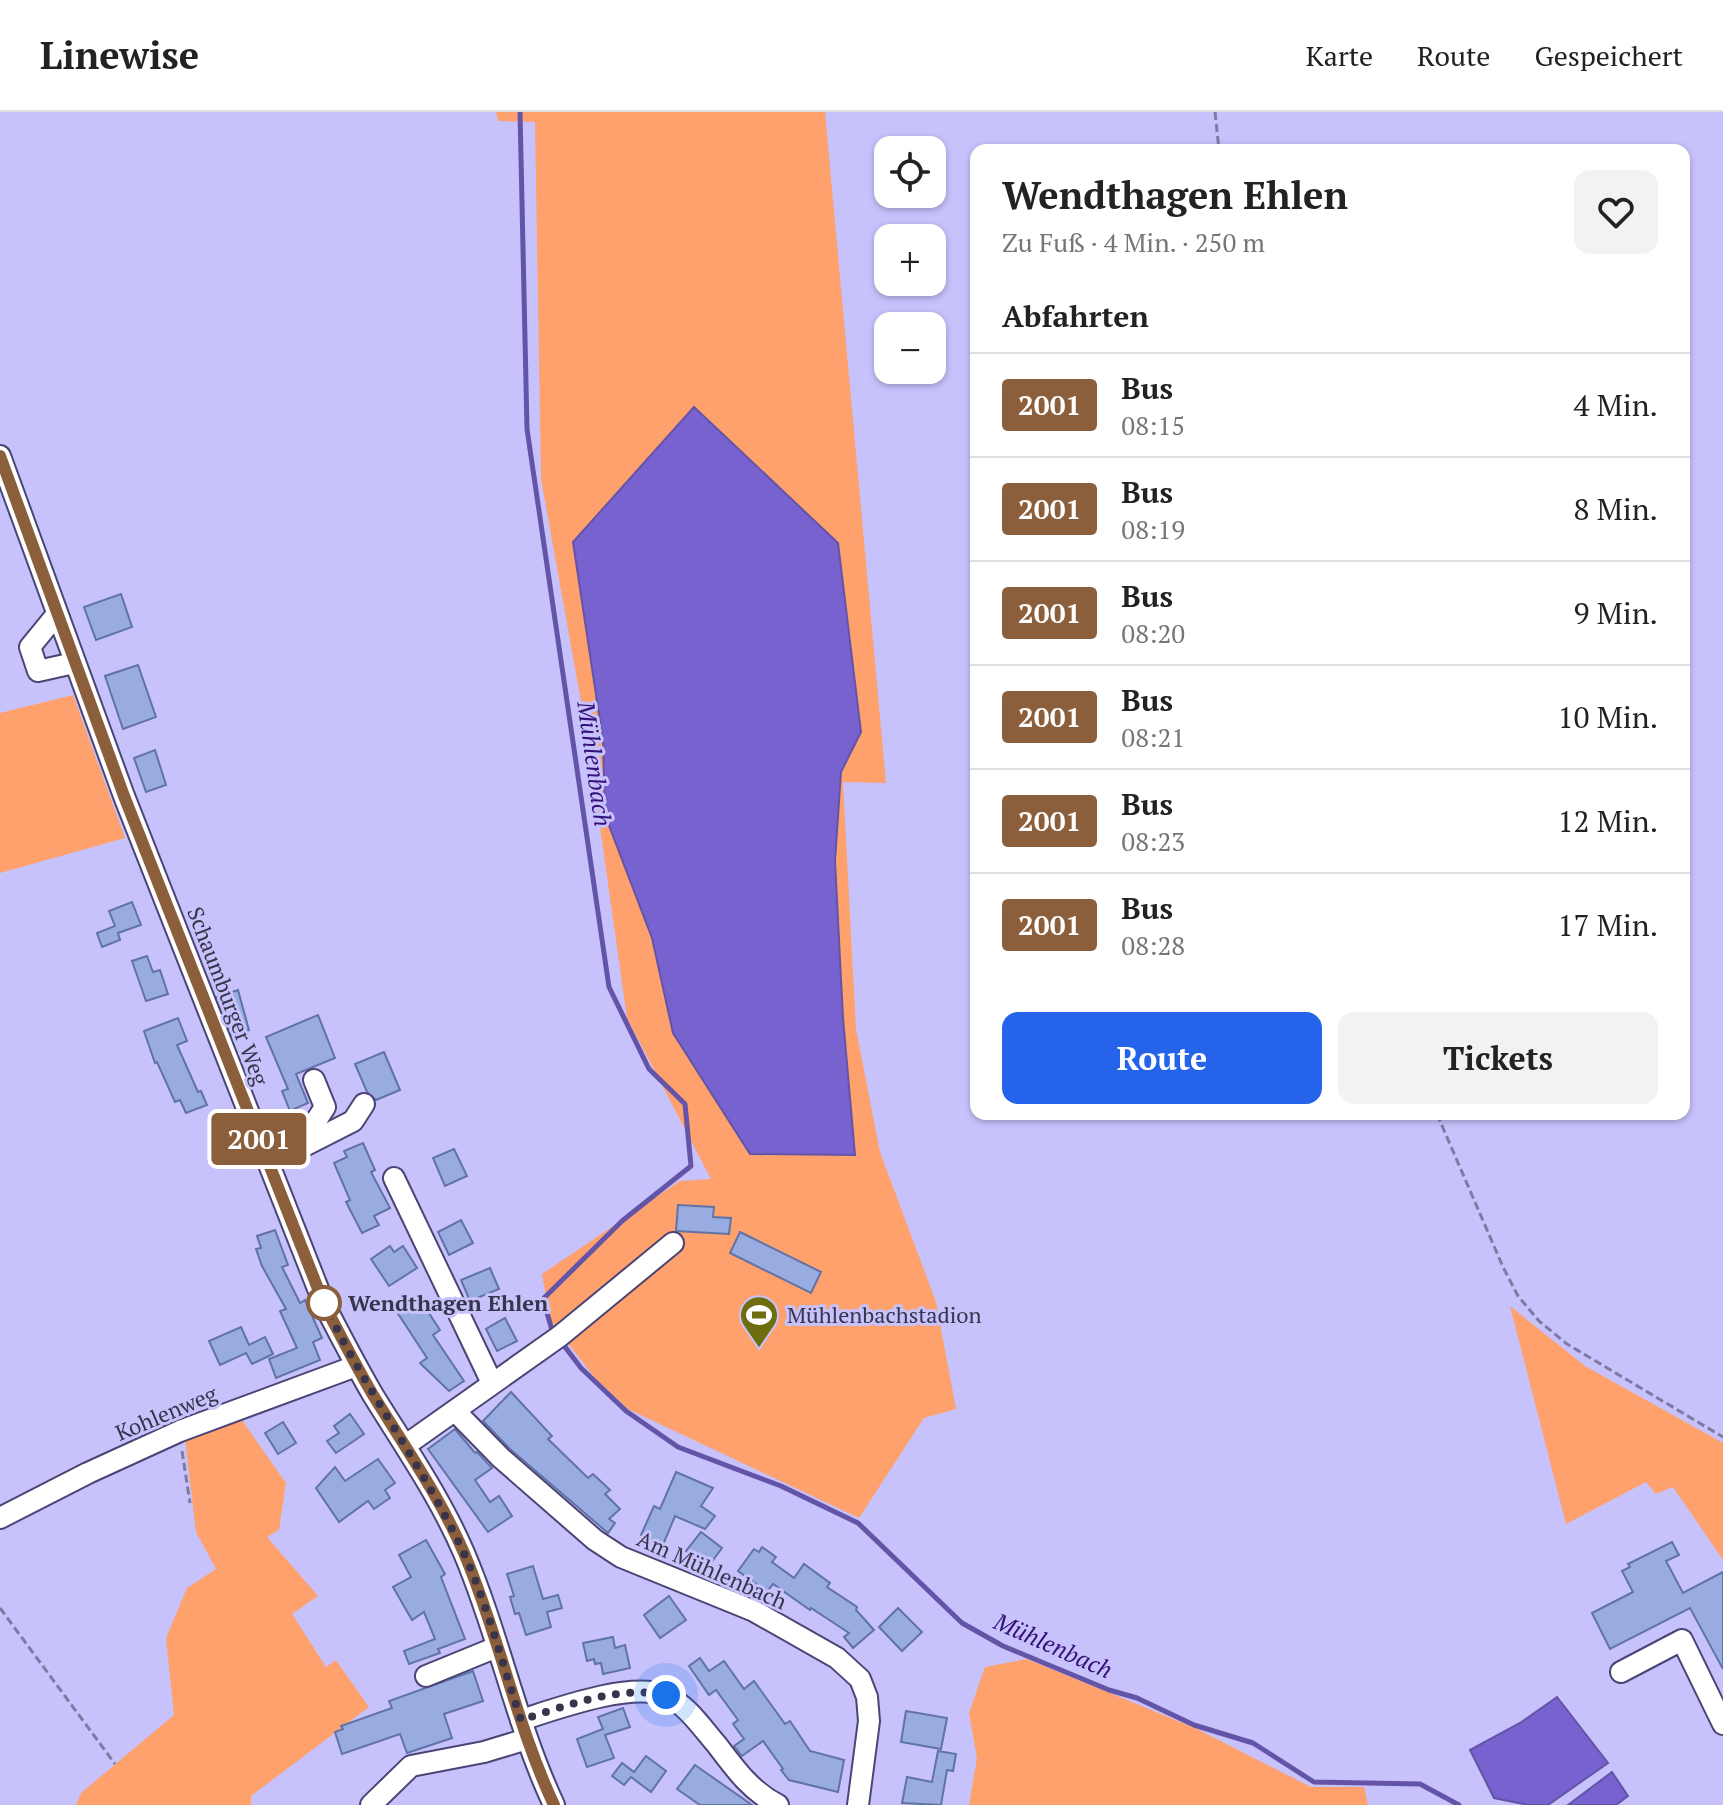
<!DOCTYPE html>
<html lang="de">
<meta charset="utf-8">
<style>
:root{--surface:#fff;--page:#f2f2f2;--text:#222;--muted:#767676;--line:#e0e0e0;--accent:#2563eb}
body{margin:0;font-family:"PT Serif",serif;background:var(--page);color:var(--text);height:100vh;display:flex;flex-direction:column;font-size:30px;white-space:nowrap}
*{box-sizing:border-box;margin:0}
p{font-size:26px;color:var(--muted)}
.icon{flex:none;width:44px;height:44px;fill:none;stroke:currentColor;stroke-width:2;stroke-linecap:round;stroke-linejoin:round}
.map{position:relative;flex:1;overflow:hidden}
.sheet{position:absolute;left:970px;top:32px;width:720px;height:976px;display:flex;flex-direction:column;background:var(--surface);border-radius:16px;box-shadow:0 2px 6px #0004}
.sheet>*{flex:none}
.badge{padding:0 16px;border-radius:6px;font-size:28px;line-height:52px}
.buttons{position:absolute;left:874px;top:24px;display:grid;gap:16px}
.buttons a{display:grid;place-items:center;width:72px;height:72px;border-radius:16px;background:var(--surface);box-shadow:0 2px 6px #0004;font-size:40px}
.you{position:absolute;width:40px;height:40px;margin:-20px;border:6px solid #fff;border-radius:50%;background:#1a73e8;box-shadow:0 0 0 12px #1a73e833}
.map>.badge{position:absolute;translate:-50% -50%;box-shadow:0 0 0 4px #fff}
h2{padding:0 32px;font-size:30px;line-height:72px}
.round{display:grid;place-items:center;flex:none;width:84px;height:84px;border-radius:16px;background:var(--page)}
.summary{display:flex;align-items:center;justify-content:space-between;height:136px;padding:0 32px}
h1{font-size:38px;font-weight:600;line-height:60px}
.cta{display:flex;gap:16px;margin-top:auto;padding:16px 32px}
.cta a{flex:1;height:92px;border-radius:16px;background:var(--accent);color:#fff;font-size:32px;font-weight:600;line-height:92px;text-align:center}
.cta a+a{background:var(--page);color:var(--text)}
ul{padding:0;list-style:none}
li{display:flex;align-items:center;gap:24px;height:104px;padding:0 32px;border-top:2px solid var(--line)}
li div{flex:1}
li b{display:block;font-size:30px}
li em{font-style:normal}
li .badge{min-width:88px;font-weight:700;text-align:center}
header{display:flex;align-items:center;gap:48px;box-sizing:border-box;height:112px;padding:0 40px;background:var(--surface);border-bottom:2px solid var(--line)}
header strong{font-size:38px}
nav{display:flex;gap:44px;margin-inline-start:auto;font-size:28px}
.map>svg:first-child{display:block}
.green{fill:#fea16d}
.water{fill:#7862d0;stroke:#6454a8;stroke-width:2}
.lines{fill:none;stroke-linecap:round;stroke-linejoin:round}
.stream{stroke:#6454a8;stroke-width:5}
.building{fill:#99ace2;stroke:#6173a5;stroke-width:2}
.minor-casing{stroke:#4b4475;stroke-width:24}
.path{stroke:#7e7aa2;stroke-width:3;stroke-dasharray:8 4;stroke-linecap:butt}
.minor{stroke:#fff;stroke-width:20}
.line-casing{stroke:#fff;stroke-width:18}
.line{stroke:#8b5e3c;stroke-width:12}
.walk{stroke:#37344b;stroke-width:8;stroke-dasharray:0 14.4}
.stop-dot{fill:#fff;stroke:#8b5e3c;stroke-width:4}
.labels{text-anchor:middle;stroke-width:6;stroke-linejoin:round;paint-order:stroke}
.street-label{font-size:22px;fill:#37344b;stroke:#c7c2fc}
.stop-label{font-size:22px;font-weight:bold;fill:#37344b;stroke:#c7c2fc;text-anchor:start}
.poi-label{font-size:22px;fill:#37344b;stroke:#c7c2fc;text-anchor:start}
.water-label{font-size:24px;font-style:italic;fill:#341177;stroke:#c7c2fc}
</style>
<header>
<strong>Linewise</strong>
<nav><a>Karte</a><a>Route</a><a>Gespeichert</a></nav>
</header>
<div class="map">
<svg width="1723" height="1693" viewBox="0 0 1723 1693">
<rect width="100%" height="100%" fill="#c7c2fc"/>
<g class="green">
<path d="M 496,0 L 825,0 L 886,671 L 843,670 L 856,917 L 880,1040 L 936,1190 L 956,1297 L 924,1306 L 859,1406 L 628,1297 L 595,1266 L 550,1208 L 542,1162 L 680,1069 L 711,1067 L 627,906 L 587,623 L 541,367 L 535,10 L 498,9 Z"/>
<path d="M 73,583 L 125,726 L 0,761 L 0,601 Z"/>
<path d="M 1510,1194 L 1585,1254 L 1723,1331 L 1723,1448 L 1673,1375 L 1656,1382 L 1646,1370 L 1566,1412 Z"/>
<path d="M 239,1304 L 286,1371 L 279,1418 L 267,1425 L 318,1484 L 292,1502 L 326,1555 L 336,1548 L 369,1595 L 251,1684 L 251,1693 L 76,1693 L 81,1681 L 174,1603 L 166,1526 L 187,1476 L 216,1457 L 196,1420 L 185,1327 Z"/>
<path d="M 1027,1547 L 1195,1616 L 1311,1675 L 1364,1675 L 1368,1693 L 969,1693 L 977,1646 L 969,1601 L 985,1555 Z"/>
</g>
<g class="water">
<path d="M 694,295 L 838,431 L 861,620 L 841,660 L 835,749 L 843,906 L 855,1043 L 750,1042 L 673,921 L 652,826 L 605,703 L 603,629 L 573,430 Z"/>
<path d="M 1557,1585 L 1608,1651 L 1548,1693 L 1528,1693 L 1494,1686 L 1470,1638 L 1520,1611 Z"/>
<path d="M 1612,1660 L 1628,1684 L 1616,1693 L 1568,1693 Z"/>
</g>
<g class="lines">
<g class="stream">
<path d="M 520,0 L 527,317 L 609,875 L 649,957 L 685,992 L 691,1054 L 622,1109 L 543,1187 L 552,1218"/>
<path d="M 562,1231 L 581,1256 L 626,1299 L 678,1335 L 781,1374 L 858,1411 L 962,1511 L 1003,1534 L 1109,1578 L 1137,1586 L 1194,1613 L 1253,1631 L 1314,1670 L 1420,1672 L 1459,1693"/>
</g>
</g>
<g class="building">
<path d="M 121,482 L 132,515 L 96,528 L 84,495 Z"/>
<path d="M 138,553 L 156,605 L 123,617 L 105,564 Z"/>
<path d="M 155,638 L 166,673 L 146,680 L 134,646 Z"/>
<path d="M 132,790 L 141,813 L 118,821 L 120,828 L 102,835 L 97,821 L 115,814 L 109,799 Z"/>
<path d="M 147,844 L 153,860 L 160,858 L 168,882 L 146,889 L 132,849 Z"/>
<path d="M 238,878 L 249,918 L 232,924 L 217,885 Z"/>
<path d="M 318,903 L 335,946 L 296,962 L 308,991 L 290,999 L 282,979 L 288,977 L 266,925 Z"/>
<path d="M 178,906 L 187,929 L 177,933 L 198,980 L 201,979 L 207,993 L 186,1001 L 180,988 L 175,990 L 157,950 L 155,951 L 144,919 Z"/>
<path d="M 384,940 L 400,978 L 376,988 L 367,980 L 355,952 Z"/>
<path d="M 363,1031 L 375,1058 L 371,1060 L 390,1096 L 374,1104 L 379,1113 L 362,1121 L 346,1090 L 350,1088 L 334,1051 L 347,1045 L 344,1039 Z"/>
<path d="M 454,1037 L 467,1064 L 445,1074 L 433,1046 Z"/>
<path d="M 678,1093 L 714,1095 L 713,1105 L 731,1106 L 729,1122 L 676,1119 Z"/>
<path d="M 461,1108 L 473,1131 L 449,1143 L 438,1120 Z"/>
<path d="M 275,1118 L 288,1153 L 282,1155 L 300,1191 L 305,1188 L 322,1226 L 313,1230 L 320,1248 L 276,1266 L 269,1247 L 297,1236 L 280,1199 L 286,1197 L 262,1154 L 256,1137 L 261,1136 L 257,1124 Z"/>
<path d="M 740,1120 L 821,1160 L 811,1181 L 730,1141 Z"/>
<path d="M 390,1134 L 394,1140 L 403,1134 L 417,1156 L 389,1174 L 371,1147 Z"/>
<path d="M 490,1156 L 499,1177 L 470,1189 L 461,1168 Z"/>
<path d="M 419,1186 L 440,1218 L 433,1223 L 464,1269 L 449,1279 L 420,1251 L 427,1246 L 397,1200 Z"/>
<path d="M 505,1206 L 517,1229 L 497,1239 L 486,1217 Z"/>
<path d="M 241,1215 L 249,1233 L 265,1225 L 273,1242 L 252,1252 L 246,1241 L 220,1253 L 209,1229 Z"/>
<path d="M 511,1280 L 552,1324 L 548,1327 L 588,1366 L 593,1362 L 610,1378 L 605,1382 L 620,1397 L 609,1407 L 615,1411 L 608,1421 L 510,1337 L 483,1309 Z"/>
<path d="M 350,1302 L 364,1322 L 336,1341 L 327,1329 L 339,1321 L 334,1314 Z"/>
<path d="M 283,1310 L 296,1331 L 278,1342 L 265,1321 Z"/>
<path d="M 455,1317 L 475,1341 L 477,1340 L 492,1356 L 475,1368 L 490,1390 L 499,1384 L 512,1404 L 488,1420 L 428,1337 Z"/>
<path d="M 378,1347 L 395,1371 L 385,1378 L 390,1386 L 374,1397 L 368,1389 L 339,1410 L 316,1376 L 335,1355 L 345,1369 Z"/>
<path d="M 676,1360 L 713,1376 L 701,1394 L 715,1404 L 705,1417 L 675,1404 L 663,1433 L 641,1423 L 654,1394 L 660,1397 Z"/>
<path d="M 701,1420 L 722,1436 L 707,1456 L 686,1439 Z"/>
<path d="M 426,1428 L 445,1462 L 441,1465 L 465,1527 L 438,1537 L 440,1541 L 409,1552 L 404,1539 L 435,1527 L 424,1500 L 412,1508 L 393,1475 L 411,1465 L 399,1443 Z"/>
<path d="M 1672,1430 L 1679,1443 L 1666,1449 L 1683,1481 L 1723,1460 L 1723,1557 L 1690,1496 L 1610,1537 L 1592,1501 L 1633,1480 L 1622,1459 L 1630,1455 L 1628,1452 Z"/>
<path d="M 762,1435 L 776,1445 L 772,1450 L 794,1466 L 804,1452 L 830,1471 L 827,1475 L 857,1495 L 856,1498 L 874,1518 L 853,1536 L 844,1525 L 849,1521 L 811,1496 L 810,1498 L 773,1472 L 767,1480 L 738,1459 L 754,1437 L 759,1440 Z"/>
<path d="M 533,1454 L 543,1487 L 558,1483 L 562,1496 L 547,1500 L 551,1515 L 526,1523 L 519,1501 L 515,1502 L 510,1485 L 514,1484 L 507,1462 Z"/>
<path d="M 669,1484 L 686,1508 L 660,1526 L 644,1503 Z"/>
<path d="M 898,1496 L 922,1520 L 902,1539 L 879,1515 Z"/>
<path d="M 613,1525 L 615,1536 L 625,1533 L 630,1556 L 603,1562 L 601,1551 L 595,1552 L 594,1547 L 587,1549 L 583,1531 Z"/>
<path d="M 700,1546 L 709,1559 L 724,1549 L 744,1577 L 754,1569 L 785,1612 L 790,1609 L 810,1639 L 844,1648 L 838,1680 L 789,1668 L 781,1658 L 783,1657 L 763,1629 L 742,1644 L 734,1634 L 744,1627 L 733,1612 L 738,1608 L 716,1578 L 709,1583 L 689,1554 Z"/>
<path d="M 473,1559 L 483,1589 L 444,1602 L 452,1626 L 407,1641 L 400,1622 L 342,1642 L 335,1620 L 343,1617 L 341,1614 L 392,1596 L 389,1589 Z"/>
<path d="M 623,1596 L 630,1615 L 605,1623 L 614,1646 L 587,1655 L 577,1627 L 603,1617 L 598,1605 Z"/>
<path d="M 906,1599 L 947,1606 L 941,1637 L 901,1630 Z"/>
<path d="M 938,1639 L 956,1642 L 953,1659 L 947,1658 L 941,1693 L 902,1691 L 907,1665 L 932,1670 Z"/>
<path d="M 646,1644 L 666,1659 L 651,1680 L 631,1665 L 624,1673 L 612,1664 L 622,1651 L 634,1660 Z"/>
<path d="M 695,1653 L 752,1693 L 700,1693 L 677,1677 Z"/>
</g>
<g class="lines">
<g class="minor-casing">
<g id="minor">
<path d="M 0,344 L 124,684 L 324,1192 C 340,1223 356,1254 373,1283 C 405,1335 440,1385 464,1441 C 499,1523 516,1612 554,1693"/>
<path d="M 57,502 L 30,535 L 38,559 L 74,551"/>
<path d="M 298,1037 L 353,1009 L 364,992"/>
<path d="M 267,1049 L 298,1037 L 325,995 L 314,968"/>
<path d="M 394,1066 L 492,1271"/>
<path d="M 455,1299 L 501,1346 L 595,1428 L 621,1445 L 754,1499 L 837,1546 L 860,1567 L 867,1585 L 869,1609 L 858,1693"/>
<path d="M 406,1333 L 560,1224 L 673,1131"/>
<path d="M 0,1406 L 88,1361 L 180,1319 L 356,1254"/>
<path d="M 1621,1560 L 1682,1528 L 1723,1612"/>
<path d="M 426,1564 L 497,1535"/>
<path d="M 521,1608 C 556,1597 629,1570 664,1583 C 686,1591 702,1616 717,1633 C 735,1657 751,1679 778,1693"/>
<path d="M 371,1693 L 411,1654 L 484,1640 L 527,1627"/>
</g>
</g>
<g class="path">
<path d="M 1215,0 L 1219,38"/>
<path d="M 1437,1002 L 1503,1155 L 1518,1184 L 1539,1209 L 1567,1232 L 1723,1325"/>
<path d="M 182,1339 L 190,1391"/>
<path d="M 0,1496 L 115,1652"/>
</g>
<use href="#minor" class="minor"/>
</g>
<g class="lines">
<g class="line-casing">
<path id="line" d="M 0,344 L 124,684 L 324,1192 C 340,1223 356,1254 373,1283 C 405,1335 440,1385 464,1441 C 499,1523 516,1612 554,1693"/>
</g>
<use href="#line" class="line"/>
<path class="walk" d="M 324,1191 C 364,1276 421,1351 461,1435 C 487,1490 502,1551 521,1608 C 566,1594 619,1573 666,1583"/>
</g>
<defs>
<g id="stadium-pin" transform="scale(2)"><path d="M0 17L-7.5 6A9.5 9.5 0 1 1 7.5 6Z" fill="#6e6e0f" stroke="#c7c2fc"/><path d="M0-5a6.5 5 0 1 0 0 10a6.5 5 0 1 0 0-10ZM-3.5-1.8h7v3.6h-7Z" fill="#fff"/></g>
</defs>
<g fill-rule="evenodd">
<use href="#stadium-pin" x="759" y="1203"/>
</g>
<circle class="stop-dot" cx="324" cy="1191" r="16"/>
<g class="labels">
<g class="street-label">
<text transform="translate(228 884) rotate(69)" y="8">Schaumburger Weg</text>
<text transform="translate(166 1301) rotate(-23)" y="8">Kohlenweg</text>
<text transform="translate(712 1458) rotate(24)" y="8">Am Mühlenbach</text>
</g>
<g class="stop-label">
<text x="348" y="1199">Wendthagen Ehlen</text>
</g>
<g class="poi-label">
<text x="787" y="1211">Mühlenbachstadion</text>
</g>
<g class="water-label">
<text transform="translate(594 652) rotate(82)" y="8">Mühlenbach</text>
<text transform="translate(1053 1534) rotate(24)" y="8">Mühlenbach</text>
</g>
</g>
</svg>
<div class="buttons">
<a><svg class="icon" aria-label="locate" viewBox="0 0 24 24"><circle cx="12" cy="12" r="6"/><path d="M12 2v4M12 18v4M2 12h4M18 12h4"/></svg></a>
<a>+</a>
<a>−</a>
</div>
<div class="you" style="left:666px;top:1583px"></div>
<b class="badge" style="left:259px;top:1027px;background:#8b5e3c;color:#fff">2001</b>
<section class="sheet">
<div class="summary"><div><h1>Wendthagen Ehlen</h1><p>Zu Fuß · 4 Min. · 250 m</p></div><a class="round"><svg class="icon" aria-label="heart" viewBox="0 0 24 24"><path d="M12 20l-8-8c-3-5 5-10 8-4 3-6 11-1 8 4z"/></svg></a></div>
<h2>Abfahrten</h2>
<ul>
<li><span class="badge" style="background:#8b5e3c;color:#fff">2001</span><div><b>Bus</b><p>08:15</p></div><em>4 Min.</em></li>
<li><span class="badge" style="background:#8b5e3c;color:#fff">2001</span><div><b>Bus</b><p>08:19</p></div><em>8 Min.</em></li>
<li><span class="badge" style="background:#8b5e3c;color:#fff">2001</span><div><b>Bus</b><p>08:20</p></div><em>9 Min.</em></li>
<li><span class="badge" style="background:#8b5e3c;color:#fff">2001</span><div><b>Bus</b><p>08:21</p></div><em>10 Min.</em></li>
<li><span class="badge" style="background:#8b5e3c;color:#fff">2001</span><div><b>Bus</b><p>08:23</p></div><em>12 Min.</em></li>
<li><span class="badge" style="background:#8b5e3c;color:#fff">2001</span><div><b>Bus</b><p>08:28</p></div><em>17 Min.</em></li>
</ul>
<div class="cta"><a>Route</a><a>Tickets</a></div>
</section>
</div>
